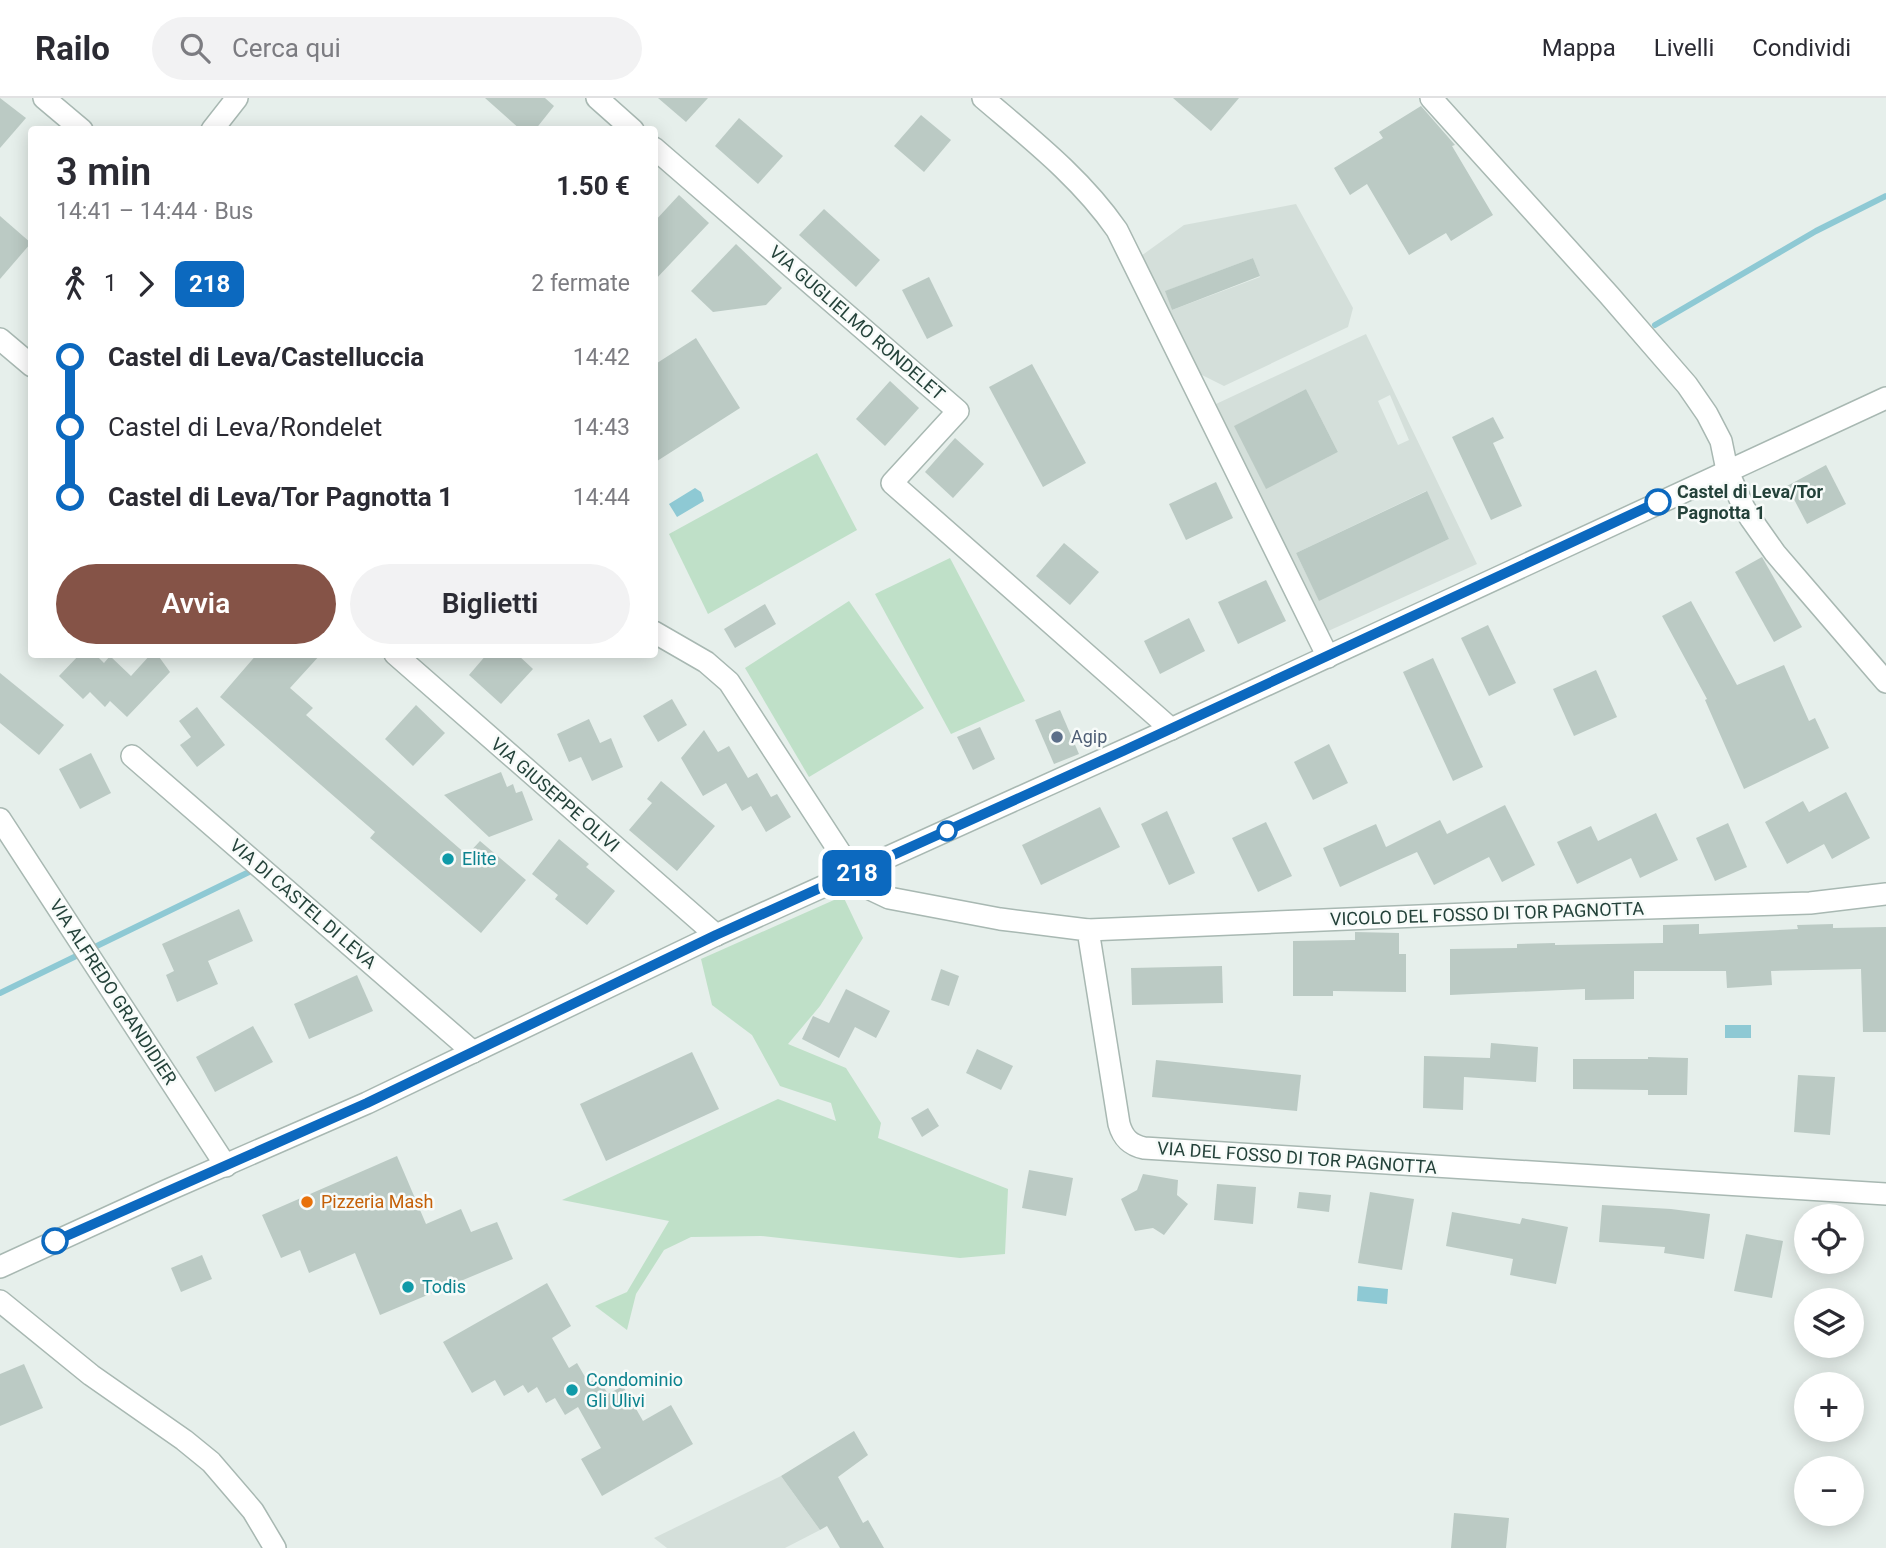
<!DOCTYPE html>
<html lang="it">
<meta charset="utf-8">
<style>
:root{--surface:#fff;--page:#f2f2f3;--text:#2b2b33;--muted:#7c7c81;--line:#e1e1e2;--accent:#855347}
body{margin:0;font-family:Roboto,sans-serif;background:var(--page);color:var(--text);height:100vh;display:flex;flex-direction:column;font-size:26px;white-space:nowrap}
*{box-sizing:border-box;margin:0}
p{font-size:23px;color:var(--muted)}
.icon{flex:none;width:38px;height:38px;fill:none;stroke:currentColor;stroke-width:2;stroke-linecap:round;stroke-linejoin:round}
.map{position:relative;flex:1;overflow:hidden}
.details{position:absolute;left:28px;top:28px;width:630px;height:532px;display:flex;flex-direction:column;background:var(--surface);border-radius:7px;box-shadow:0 4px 18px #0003}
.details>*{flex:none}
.badge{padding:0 14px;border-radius:10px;font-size:24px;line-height:46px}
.tools{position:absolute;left:1794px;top:1106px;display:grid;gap:14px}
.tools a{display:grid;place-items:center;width:70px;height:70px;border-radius:50%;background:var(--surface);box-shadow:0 4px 18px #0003;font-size:35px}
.map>.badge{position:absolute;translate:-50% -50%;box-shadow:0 0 0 4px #fff}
.legs{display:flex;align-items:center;gap:10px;height:77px;padding:0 28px;font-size:23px}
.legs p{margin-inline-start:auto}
.head{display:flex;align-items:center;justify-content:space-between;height:119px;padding:0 28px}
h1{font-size:38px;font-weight:600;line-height:52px}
.cta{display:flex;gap:14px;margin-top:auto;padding:14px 28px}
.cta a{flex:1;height:80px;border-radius:42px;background:var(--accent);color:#fff;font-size:28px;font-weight:600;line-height:80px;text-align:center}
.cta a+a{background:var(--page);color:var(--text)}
ul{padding:0 28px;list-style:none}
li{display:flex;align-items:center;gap:24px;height:70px;font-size:26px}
li i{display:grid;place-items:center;width:10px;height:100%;margin:0 9px;background:currentColor}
li i::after{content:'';width:18px;height:18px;margin:-9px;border:5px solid;border-radius:50%;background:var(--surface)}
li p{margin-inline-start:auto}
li:first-child i{background:linear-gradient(#0000 50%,currentColor 0)}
li:last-child i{background:linear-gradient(currentColor 50%,#0000 0)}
header{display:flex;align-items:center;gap:42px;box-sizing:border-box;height:98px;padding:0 35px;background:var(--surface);border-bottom:2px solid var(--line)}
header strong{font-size:33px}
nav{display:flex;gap:38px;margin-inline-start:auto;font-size:24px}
.search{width:490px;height:63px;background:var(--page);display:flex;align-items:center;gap:18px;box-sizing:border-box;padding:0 24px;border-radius:38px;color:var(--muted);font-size:26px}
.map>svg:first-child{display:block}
.built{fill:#d4dfda;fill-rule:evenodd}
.green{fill:#bfe0c8}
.water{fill:#8ec9d4}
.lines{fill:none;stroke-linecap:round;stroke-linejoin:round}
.stream{stroke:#8ec9d4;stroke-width:6}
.building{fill:#bbcac4}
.minor-casing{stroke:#a8b8b2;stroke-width:24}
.minor{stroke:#fff;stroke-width:21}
.line-1-casing{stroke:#fff;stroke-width:16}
.line-1{stroke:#0c69bf;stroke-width:10}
.stop-1-dot{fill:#fff;stroke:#0c69bf;stroke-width:3.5}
.service-dot{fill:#5c6f8a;stroke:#f7fbf9;stroke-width:2.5}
.culture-dot{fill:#0f9aa8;stroke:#f7fbf9;stroke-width:2.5}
.food-dot{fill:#e8710a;stroke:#f7fbf9;stroke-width:2.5}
.labels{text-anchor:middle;stroke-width:5;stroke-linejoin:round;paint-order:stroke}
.street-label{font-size:18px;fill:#24423a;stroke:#f7fbf9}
.stop-label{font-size:18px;font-weight:bold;fill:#24423a;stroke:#f7fbf9;text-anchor:start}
.service-label{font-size:18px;fill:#4e5e75;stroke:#f7fbf9;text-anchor:start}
.culture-label{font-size:18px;fill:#0d838f;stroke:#f7fbf9;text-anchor:start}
.food-label{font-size:18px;fill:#c56008;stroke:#f7fbf9;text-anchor:start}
</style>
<header>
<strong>Railo</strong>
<div class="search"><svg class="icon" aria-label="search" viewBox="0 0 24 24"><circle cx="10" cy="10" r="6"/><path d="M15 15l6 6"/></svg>Cerca qui</div>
<nav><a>Mappa</a><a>Livelli</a><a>Condividi</a></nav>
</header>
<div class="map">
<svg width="1886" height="1450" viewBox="0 0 1886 1450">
<rect width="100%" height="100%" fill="#e6efeb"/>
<g class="built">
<path d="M 1296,106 L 1353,210 L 1348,229 L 1224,288 L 1198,275 L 1141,158 L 1184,127 ZM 1253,160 L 1260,179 L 1172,212 L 1166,193 Z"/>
<path d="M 1366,236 L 1477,466 L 1326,534 L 1216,306 ZM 1306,291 L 1338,354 L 1266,390 L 1235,328 ZM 1390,297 L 1409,342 L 1398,347 L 1378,303 ZM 1426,393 L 1449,441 L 1319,502 L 1296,455 Z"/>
<path d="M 781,1378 L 820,1432 L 785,1450 L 667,1450 L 654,1440 Z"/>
</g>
<g class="green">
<path d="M 817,355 L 857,432 L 708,516 L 669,436 Z"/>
<path d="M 950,460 L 1025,603 L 951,636 L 875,496 Z"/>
<path d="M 849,503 L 924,610 L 809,679 L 745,570 Z"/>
<path d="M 843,798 L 863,840 L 820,908 L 788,946 L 846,970 L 881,1025 L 878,1040 L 1008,1091 L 1005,1156 L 960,1160 L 761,1138 L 691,1139 L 664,1152 L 636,1196 L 627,1232 L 595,1208 L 627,1194 L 669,1123 L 562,1102 L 778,1001 L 836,1023 L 831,1005 L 780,988 L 752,937 L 712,907 L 701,861 Z"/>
</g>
<g class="water">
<path d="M 695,390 L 701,394 L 704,403 L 677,419 L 669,406 Z"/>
<rect x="1725" y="927" width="26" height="13"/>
<path d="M 1358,1188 L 1388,1191 L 1387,1206 L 1357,1203 Z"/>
</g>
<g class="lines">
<g class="stream">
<path d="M 1655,227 L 1816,133 L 1886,98"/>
<path d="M 0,895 L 249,774"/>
</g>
</g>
<g class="building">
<path d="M 0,0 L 26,20 L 0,50 Z"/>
<path d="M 485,0 L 545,0 L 554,8 L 535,32 L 521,32 Z"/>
<path d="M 658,0 L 708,0 L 686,24 Z"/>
<path d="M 1173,0 L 1239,0 L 1211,33 Z"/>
<path d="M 1421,8 L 1455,47 L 1452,48 L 1493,117 L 1451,143 L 1446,135 L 1409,157 L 1367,86 L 1350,97 L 1334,70 L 1383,40 L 1379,34 Z"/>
<path d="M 921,17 L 951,42 L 924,74 L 894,48 Z"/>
<path d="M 739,20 L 783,58 L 758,86 L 715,48 Z"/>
<path d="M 679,97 L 709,125 L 654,183 L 654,124 Z"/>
<path d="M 824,111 L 880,162 L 856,189 L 799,137 Z"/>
<path d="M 0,118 L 31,145 L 0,181 Z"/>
<path d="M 736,146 L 782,190 L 766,207 L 713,214 L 691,193 Z"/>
<path d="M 1253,160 L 1260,178 L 1172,212 L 1165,193 Z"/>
<path d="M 929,179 L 953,228 L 927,241 L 902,192 Z"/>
<path d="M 696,240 L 740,310 L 654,365 L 654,267 Z"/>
<path d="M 1032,266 L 1086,365 L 1043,389 L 989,289 Z"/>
<path d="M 890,283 L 919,310 L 885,348 L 856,321 Z"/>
<path d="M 1306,291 L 1338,354 L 1266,391 L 1234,328 Z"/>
<path d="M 1493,319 L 1504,340 L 1493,345 L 1522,408 L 1491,422 L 1452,339 Z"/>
<path d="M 955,340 L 984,366 L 953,400 L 925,374 Z"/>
<path d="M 1826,367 L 1846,406 L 1807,426 L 1787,388 Z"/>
<path d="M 1216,384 L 1233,420 L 1186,442 L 1169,406 Z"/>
<path d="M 1427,393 L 1449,441 L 1319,503 L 1296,455 Z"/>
<path d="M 1064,445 L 1099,474 L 1070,507 L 1036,478 Z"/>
<path d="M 1762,459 L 1802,529 L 1774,544 L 1735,474 Z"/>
<path d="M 1266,482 L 1286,523 L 1238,546 L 1218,504 Z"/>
<path d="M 1691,503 L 1737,587 L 1784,567 L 1809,623 L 1815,620 L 1829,650 L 1744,691 L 1705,602 L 1707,601 L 1662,518 Z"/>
<path d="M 765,506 L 776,526 L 735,550 L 724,531 Z"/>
<path d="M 1189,520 L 1205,553 L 1160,576 L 1144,543 Z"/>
<path d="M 1488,527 L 1516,585 L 1489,598 L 1461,540 Z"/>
<path d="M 80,556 L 95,556 L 104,565 L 110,558 L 131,578 L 151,556 L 157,556 L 170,574 L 127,619 L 110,603 L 105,609 L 90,594 L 83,601 L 59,578 Z"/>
<path d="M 257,556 L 321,556 L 290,590 L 313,610 L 306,617 L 467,757 L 480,743 L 526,782 L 481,835 L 370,740 L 375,734 L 220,599 Z"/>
<path d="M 487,556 L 517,556 L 533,571 L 501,606 L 469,577 Z"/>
<path d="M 1433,560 L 1483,669 L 1453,683 L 1403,574 Z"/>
<path d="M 1596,572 L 1617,619 L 1574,638 L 1553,591 Z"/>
<path d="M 0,575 L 64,627 L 39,657 L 0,625 Z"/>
<path d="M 672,601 L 687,627 L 658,644 L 643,618 Z"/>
<path d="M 416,607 L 445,635 L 413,668 L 385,641 Z"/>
<path d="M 197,609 L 225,647 L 197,669 L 180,647 L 191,639 L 179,623 Z"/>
<path d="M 1060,612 L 1079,656 L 1054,666 L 1035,622 Z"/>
<path d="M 589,621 L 600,645 L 611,640 L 623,669 L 592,683 L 581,659 L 569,664 L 557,636 Z"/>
<path d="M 980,629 L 995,661 L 973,672 L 957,639 Z"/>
<path d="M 704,632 L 718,654 L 729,648 L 748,680 L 757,675 L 771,699 L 777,696 L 791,719 L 766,734 L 751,708 L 742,713 L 726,685 L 703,698 L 681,660 Z"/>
<path d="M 1329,646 L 1348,685 L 1313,702 L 1294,664 Z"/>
<path d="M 91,655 L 111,695 L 80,711 L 59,671 Z"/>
<path d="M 501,674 L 507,689 L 513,686 L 516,695 L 522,693 L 533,722 L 489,739 L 444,697 Z"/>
<path d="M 661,683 L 715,728 L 677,773 L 629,732 L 652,705 L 647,701 Z"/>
<path d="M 1846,694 L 1870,740 L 1832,761 L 1824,746 L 1787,766 L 1765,724 L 1803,703 L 1809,714 Z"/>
<path d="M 1505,707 L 1535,767 L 1502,784 L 1489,759 L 1434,787 L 1417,754 L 1340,789 L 1323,750 L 1376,726 L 1386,749 L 1440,722 L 1447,736 Z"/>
<path d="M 1100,709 L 1120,749 L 1041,787 L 1022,747 Z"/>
<path d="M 1167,713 L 1195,775 L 1169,787 L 1141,726 Z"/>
<path d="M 1656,715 L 1678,762 L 1640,780 L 1631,760 L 1577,786 L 1557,744 L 1591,728 L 1598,743 Z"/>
<path d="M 1266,724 L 1292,778 L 1258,794 L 1232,740 Z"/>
<path d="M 1728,725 L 1747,769 L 1715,783 L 1696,740 Z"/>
<path d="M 559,741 L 589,766 L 586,769 L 615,793 L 587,827 L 555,801 L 558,797 L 532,776 Z"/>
<path d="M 239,811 L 253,843 L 208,863 L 218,886 L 177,904 L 166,877 L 174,873 L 162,846 Z"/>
<path d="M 1699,826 L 1699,836 L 1798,831 L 1797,827 L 1833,826 L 1833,830 L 1886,829 L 1886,934 L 1863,934 L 1861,871 L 1771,873 L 1772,887 L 1727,890 L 1726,873 L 1634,873 L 1634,901 L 1585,902 L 1585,891 L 1450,897 L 1450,851 L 1517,850 L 1517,846 L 1555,845 L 1555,847 L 1663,845 L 1663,827 Z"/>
<path d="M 1355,834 L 1399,835 L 1399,856 L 1406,856 L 1406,894 L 1333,893 L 1333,898 L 1293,898 L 1293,843 L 1355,842 Z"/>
<path d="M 1222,868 L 1223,905 L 1132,907 L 1131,870 Z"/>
<path d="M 941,871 L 959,878 L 949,908 L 931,902 Z"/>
<path d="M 357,877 L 373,913 L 309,941 L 294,906 Z"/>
<path d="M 846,891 L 890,913 L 876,940 L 855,929 L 839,960 L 802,941 L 813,918 L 829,925 Z"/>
<path d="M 253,928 L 273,964 L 215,994 L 196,959 Z"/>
<path d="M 1491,945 L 1538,949 L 1536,984 L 1464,979 L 1463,1012 L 1423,1010 L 1424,958 L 1490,960 Z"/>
<path d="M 977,951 L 1013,968 L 1001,992 L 966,975 Z"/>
<path d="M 692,954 L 719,1011 L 606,1063 L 580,1006 Z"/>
<path d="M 1648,959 L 1688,960 L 1687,997 L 1648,997 L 1648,992 L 1573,991 L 1573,961 L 1648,961 Z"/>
<path d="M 1156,962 L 1301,977 L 1297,1013 L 1152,999 Z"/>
<path d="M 1798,977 L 1835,979 L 1830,1037 L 1794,1034 Z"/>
<path d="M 928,1010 L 939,1028 L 922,1039 L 911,1020 Z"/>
<path d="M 397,1058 L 426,1126 L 461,1111 L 471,1134 L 497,1124 L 513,1161 L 380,1217 L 355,1155 L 309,1175 L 300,1152 L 281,1160 L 262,1117 Z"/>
<path d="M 1029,1072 L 1073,1080 L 1066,1118 L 1022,1110 Z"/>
<path d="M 1143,1076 L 1178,1082 L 1177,1097 L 1188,1106 L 1164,1137 L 1153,1130 L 1135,1133 L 1121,1101 L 1137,1092 Z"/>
<path d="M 1217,1086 L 1256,1089 L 1253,1126 L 1214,1122 Z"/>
<path d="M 1299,1094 L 1331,1097 L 1329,1114 L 1297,1110 Z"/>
<path d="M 1370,1094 L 1414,1101 L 1402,1172 L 1358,1165 Z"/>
<path d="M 1602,1107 L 1671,1111 L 1710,1116 L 1704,1161 L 1664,1155 L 1665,1149 L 1599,1144 Z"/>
<path d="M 1452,1114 L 1520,1126 L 1522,1120 L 1568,1129 L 1556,1186 L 1510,1177 L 1513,1161 L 1446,1148 Z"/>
<path d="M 1746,1136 L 1783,1143 L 1772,1200 L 1734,1193 Z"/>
<path d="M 202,1157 L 212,1181 L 181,1194 L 171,1170 Z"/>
<path d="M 547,1185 L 571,1228 L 552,1240 L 569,1270 L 577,1265 L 588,1284 L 599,1281 L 608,1296 L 623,1288 L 643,1323 L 671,1307 L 693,1346 L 602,1398 L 581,1361 L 601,1350 L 578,1309 L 565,1317 L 555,1300 L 546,1305 L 537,1289 L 528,1295 L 523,1287 L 504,1298 L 495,1282 L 472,1295 L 443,1244 Z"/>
<path d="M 24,1266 L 43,1310 L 0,1328 L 0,1276 Z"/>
<path d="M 854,1333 L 868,1357 L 838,1379 L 863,1425 L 868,1422 L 884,1450 L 840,1450 L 827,1428 L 820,1432 L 781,1378 Z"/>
<path d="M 1454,1415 L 1509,1420 L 1506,1450 L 1451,1450 Z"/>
</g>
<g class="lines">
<g class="minor-casing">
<g id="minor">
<path d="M 44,0 L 82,32"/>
<path d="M 597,0 L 633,32"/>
<path d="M 983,0 C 1031,41 1081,80 1117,132 L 1328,559"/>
<path d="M 1431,0 L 1609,197 L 1687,287 L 1707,316 L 1721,343 L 1727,372 L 1744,410 L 1751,421 L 1775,455 L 1886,584"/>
<path d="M 212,32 L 237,0"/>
<path d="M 654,50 L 958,313 L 892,385 L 1171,631"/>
<path d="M 0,241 L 32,268"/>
<path d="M 654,534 L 706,564 L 729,584 L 854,776 L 870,791 L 889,800 L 1000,821 L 1088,832 L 1119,1026 C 1123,1040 1130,1047 1144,1050 L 1886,1096"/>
<path d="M 395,556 L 716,837"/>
<path d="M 132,658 L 473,954"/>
<path d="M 0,721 L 226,1068"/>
<path d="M 1088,832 L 1514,814 L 1810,805 L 1886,796"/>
<path d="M 0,1169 L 168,1092 L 367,1005 L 716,837 L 1171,631 L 1886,300"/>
<path d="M 0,1203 L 91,1277 L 184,1342 L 211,1364 L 253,1413 L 275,1450"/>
</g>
</g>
<use href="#minor" class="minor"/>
</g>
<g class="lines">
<g class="line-1-casing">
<path id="line-1" d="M 55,1143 L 367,1005 L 716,837 L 1123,653 L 1658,404"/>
</g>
<use href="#line-1" class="line-1"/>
</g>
<g class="stop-1-dot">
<circle cx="1658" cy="404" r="12"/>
<circle cx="947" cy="733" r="9"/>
<circle cx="55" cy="1143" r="12"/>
</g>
<circle class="service-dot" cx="1057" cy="639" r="7"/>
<g class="culture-dot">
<circle cx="448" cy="761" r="7"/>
<circle cx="408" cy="1189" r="7"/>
<circle cx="572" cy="1292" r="7"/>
</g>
<circle class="food-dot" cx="307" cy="1104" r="7"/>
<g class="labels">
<g class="street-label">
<text transform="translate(857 225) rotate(41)" y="6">VIA GUGLIELMO RONDELET</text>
<text transform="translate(555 697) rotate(41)" y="6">VIA GIUSEPPE OLIVI</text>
<text transform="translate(303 806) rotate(41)" y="6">VIA DI CASTEL DI LEVA</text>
<text transform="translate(1487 816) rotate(-2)" y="6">VICOLO DEL FOSSO DI TOR PAGNOTTA</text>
<text transform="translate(113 894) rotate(57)" y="6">VIA ALFREDO GRANDIDIER</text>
<text transform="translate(1297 1060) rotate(4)" y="6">VIA DEL FOSSO DI TOR PAGNOTTA</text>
</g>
<g class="stop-label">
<text x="1677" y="400">Castel di Leva/Tor<tspan x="1677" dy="21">Pagnotta 1</tspan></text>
</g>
<g class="service-label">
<text x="1071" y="645">Agip</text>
</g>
<g class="culture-label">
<text x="462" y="767">Elite</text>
<text x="422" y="1195">Todis</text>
<text x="586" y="1288">Condominio<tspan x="586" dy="21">Gli Ulivi</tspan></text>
</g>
<g class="food-label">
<text x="321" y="1110">Pizzeria Mash</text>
</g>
</g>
</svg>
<div class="tools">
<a><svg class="icon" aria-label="locate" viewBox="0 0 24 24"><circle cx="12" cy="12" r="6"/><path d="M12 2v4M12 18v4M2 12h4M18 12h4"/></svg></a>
<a><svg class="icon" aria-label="layers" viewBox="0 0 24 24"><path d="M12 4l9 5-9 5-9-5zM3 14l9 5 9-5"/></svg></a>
<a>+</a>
<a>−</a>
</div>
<b class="badge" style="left:857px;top:775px;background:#0c69bf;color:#fff">218</b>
<section class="details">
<div class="head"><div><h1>3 min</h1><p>14:41 – 14:44 · Bus</p></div><b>1.50 €</b></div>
<div class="legs"><svg class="icon" aria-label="walk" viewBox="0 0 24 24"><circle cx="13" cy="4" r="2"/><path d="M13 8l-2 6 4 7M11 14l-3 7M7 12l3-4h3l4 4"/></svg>1<svg class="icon" aria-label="forward" viewBox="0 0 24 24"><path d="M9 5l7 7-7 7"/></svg><b class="badge" style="background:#0c69bf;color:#fff">218</b><p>2 fermate</p></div>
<ul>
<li><i style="color:#0c69bf"></i><b>Castel di Leva/Castelluccia</b><p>14:42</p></li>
<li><i style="color:#0c69bf"></i><span>Castel di Leva/Rondelet</span><p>14:43</p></li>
<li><i style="color:#0c69bf"></i><b>Castel di Leva/Tor Pagnotta 1</b><p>14:44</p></li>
</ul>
<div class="cta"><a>Avvia</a><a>Biglietti</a></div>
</section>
</div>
